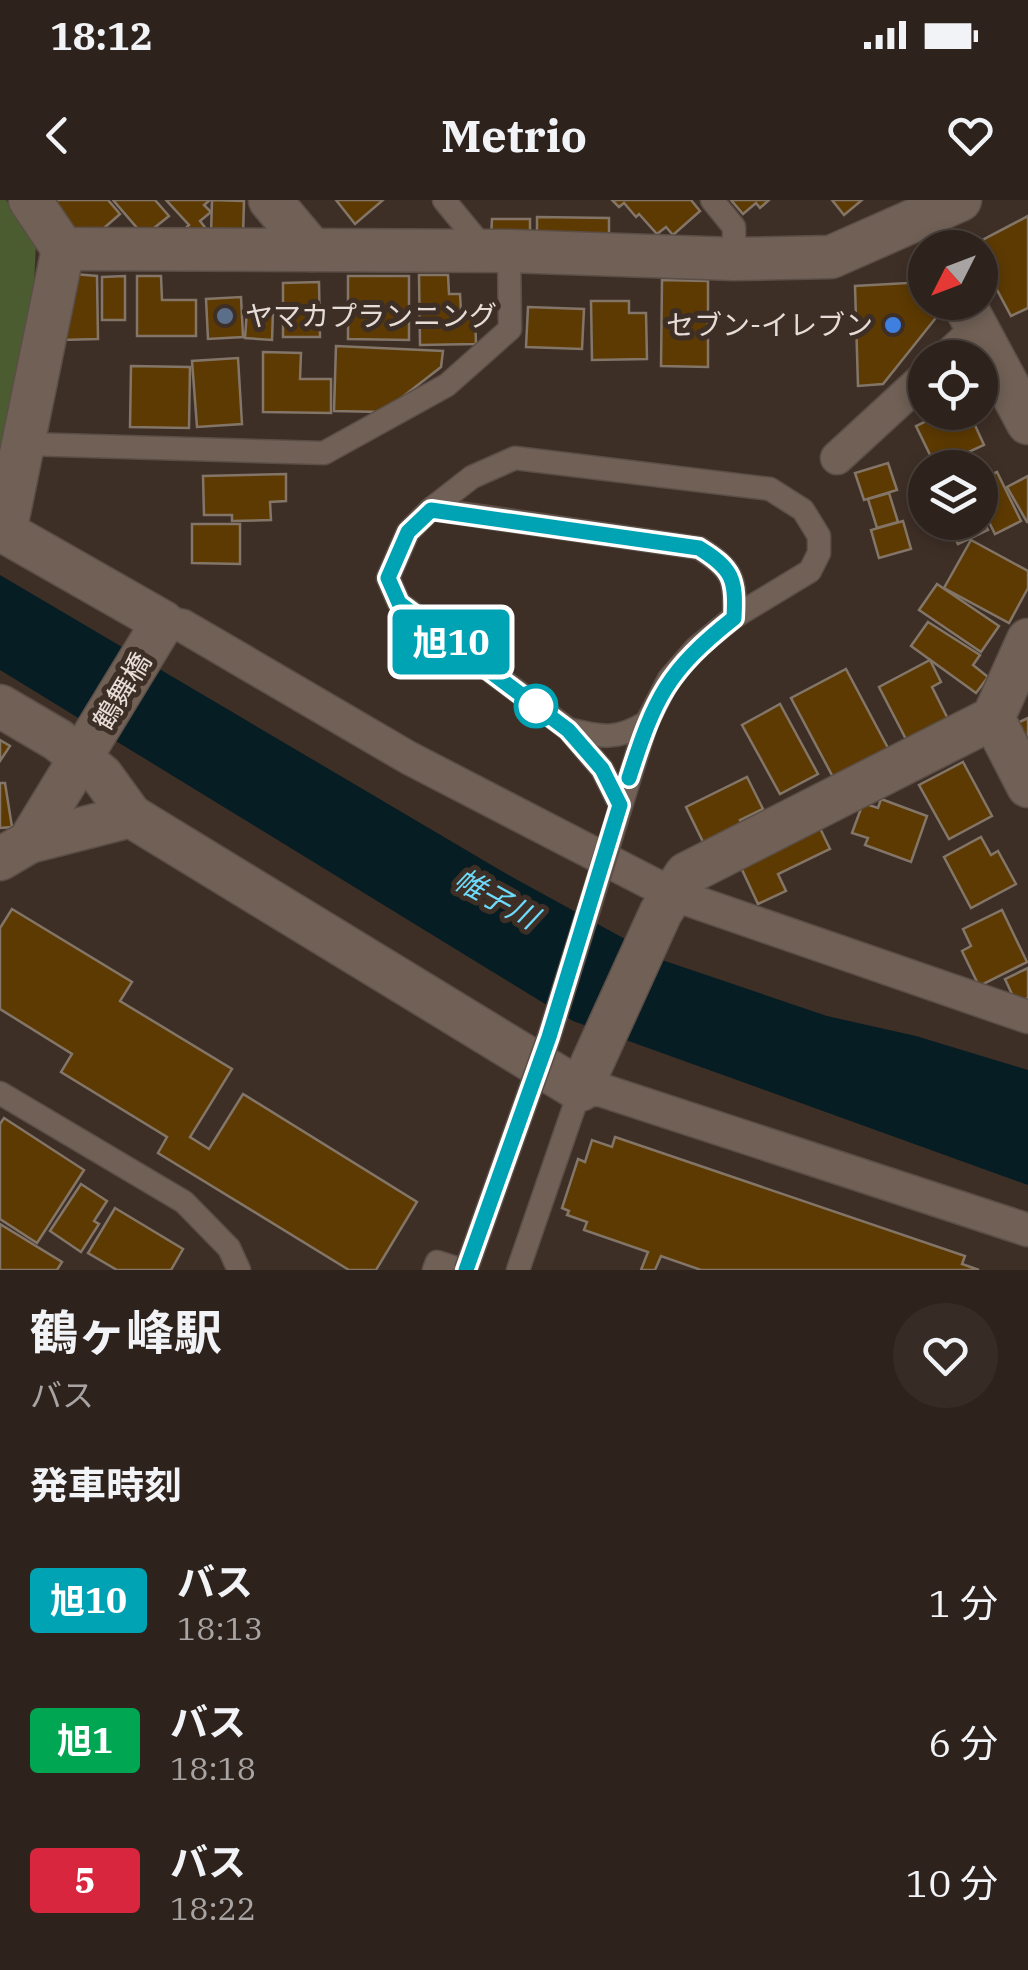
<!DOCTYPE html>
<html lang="ja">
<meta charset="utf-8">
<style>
:root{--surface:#2e231c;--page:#362b25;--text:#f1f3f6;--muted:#a7a4a3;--line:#49403b}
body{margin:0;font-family:"IBM Plex Serif","Noto Sans JP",serif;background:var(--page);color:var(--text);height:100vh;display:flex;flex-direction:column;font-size:38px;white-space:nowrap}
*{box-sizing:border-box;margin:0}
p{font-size:32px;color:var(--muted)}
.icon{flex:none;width:55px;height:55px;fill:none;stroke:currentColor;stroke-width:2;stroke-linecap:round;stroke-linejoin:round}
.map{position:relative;height:1070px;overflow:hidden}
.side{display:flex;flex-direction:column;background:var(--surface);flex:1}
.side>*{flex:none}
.badge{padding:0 20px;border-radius:8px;font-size:35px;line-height:65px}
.needle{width:65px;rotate:228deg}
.fabs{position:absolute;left:908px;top:30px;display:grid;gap:20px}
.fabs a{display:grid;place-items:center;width:90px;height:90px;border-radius:50%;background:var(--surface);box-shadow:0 5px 15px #0003,0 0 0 2px var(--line);font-size:50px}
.map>.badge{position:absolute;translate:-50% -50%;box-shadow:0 0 0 5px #fff}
h2{padding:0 30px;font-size:38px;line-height:90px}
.round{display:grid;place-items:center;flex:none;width:105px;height:105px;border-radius:52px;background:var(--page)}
.head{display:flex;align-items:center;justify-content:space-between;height:170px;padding:0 30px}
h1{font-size:48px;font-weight:700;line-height:75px}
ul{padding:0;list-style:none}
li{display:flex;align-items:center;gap:30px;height:140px;padding:0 30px}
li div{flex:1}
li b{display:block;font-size:38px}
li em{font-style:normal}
li .badge{min-width:110px;font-weight:700;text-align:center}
.status{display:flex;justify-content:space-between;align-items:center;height:70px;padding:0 50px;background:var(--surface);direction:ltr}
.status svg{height:28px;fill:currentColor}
header{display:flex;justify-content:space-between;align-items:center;height:130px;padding:0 30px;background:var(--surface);font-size:45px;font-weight:700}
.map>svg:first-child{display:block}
.green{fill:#4a5c30}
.water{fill:#061d24}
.building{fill:#5d3a02;stroke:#837668;stroke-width:2.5}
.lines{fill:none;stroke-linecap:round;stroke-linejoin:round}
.service-casing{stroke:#5b4e47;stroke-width:25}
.pedestrian-casing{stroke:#5b4e47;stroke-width:35}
.minor-casing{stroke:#5b4e47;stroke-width:45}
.service{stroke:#706056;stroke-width:22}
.pedestrian{stroke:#706056;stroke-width:32}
.minor{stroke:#706056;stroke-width:42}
.service-bridge-casing{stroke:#5b4e47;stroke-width:25;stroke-linecap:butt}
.service-bridge{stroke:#706056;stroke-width:22}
.line-casing{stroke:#fff;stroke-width:22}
.line{stroke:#00a3b4;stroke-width:15}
.service-dot{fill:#5c6f8a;stroke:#3e2f26;stroke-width:4}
.shop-dot{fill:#3f7fe0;stroke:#3e2f26;stroke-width:4}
.stop-dot{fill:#fff;stroke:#00a3b4;stroke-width:5}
.labels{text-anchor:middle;stroke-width:10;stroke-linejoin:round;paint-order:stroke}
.poi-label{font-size:28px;fill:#e7ddd8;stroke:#3e2f26;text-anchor:start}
.street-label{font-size:28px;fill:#e7ddd8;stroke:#3e2f26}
.water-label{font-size:30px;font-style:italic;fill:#6cdbfc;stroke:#3e2f26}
</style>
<div class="status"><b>18:12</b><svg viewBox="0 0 49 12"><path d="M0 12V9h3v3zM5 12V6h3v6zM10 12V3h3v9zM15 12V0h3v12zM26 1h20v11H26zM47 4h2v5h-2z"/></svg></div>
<header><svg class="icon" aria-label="back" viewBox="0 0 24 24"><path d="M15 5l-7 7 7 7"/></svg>Metrio<svg class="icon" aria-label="heart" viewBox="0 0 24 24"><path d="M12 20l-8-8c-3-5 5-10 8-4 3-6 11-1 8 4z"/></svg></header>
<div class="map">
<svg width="1028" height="1070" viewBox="0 0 1028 1070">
<rect width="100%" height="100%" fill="#3e2f26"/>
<path class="green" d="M 0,0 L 6,0 L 36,44 L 33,104 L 0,253 Z"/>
<path class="water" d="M 0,375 L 505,673 L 665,761 L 827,816 L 916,836 L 1028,870 L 1028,985 L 573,821 L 0,470 Z"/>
<g class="building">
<path d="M 41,0 L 108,0 L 120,14 L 96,35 L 70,35 Z"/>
<path d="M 113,0 L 155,0 L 169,16 L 144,36 Z"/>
<path d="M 166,0 L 210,0 L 204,5 L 211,12 L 200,21 L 207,30 L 185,29 L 189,25 Z"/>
<path d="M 212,0 L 244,1 L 243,36 L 211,35 Z"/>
<path d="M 336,0 L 383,0 L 355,24 Z"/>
<path d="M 612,0 L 691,0 L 700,11 L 673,35 L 666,27 L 657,34 L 639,14 L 636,17 L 624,3 L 619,7 Z"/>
<path d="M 731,0 L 769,0 L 760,8 L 756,3 L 743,14 Z"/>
<path d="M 832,0 L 862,0 L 844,15 Z"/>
<path d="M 1028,16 L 1028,108 L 1011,116 L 980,58 L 980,48 L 973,45 Z"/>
<path d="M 537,17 L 609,18 L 609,38 L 537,36 Z"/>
<path d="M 492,19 L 530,19 L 530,37 L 491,36 Z"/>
<path d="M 74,74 L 97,76 L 98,139 L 60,140 Z"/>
<path d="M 419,75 L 448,75 L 449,94 L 460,94 L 461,111 L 475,111 L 476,144 L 420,145 Z"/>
<path d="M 125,76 L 125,120 L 102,120 L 102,77 Z"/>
<path d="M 137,76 L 161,76 L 162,100 L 196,100 L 196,136 L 137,136 Z"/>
<path d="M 348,76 L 409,76 L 409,140 L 348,139 Z"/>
<path d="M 662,80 L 708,81 L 708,167 L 661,166 Z"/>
<path d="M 319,82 L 320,137 L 283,137 L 283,83 Z"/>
<path d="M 925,82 L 925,102 L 939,102 L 943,109 L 883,184 L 858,186 L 855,86 Z"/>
<path d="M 241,97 L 243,137 L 208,139 L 206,99 Z"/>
<path d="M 591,101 L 629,101 L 629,113 L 646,113 L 647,159 L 592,160 Z"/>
<path d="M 528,107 L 584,109 L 582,149 L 526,147 Z"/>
<path d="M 247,110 L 273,112 L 272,140 L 245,138 Z"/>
<path d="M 336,146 L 443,151 L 441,167 L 383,212 L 334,211 Z"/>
<path d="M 263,152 L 301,153 L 300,179 L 331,179 L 331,213 L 263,212 Z"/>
<path d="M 238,158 L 242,224 L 197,227 L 192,161 Z"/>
<path d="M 131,166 L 190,167 L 189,228 L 130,227 Z"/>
<path d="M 945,212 L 969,212 L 984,245 L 936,267 L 916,226 Z"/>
<path d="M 888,263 L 897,290 L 864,300 L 855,273 Z"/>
<path d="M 997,272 L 1021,321 L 995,334 L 980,304 L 980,280 Z"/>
<path d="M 286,274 L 286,301 L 270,302 L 271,320 L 232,321 L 232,315 L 204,315 L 203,276 Z"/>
<path d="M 1028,276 L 1028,322 L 1027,322 L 1007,287 Z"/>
<path d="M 889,293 L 898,322 L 877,328 L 868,299 Z"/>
<path d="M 980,314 L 988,330 L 958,344 L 949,326 L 956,322 L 980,322 Z"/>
<path d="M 903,321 L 911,349 L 879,358 L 871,330 Z"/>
<path d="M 192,324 L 240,324 L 240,364 L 192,363 Z"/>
<path d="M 971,340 L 1028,371 L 1028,388 L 1009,423 L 944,388 Z"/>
<path d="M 937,384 L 999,426 L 981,452 L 919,410 Z"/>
<path d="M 928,422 L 980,455 L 973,465 L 988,477 L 976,493 L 911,446 Z"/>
<path d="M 930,460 L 941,482 L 932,487 L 950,523 L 909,545 L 879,487 Z"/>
<path d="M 846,469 L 888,548 L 833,577 L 791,498 Z"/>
<path d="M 780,504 L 818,574 L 780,594 L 742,525 Z"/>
<path d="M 1028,518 L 1028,555 L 1013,525 Z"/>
<path d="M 0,540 L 10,546 L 0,561 Z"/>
<path d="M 963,562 L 992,616 L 949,639 L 919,585 Z"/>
<path d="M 747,577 L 763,609 L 740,620 L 744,629 L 706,648 L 686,607 Z"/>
<path d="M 0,583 L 5,583 L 12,627 L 0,628 Z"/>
<path d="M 881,599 L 927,616 L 911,662 L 865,645 L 868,638 L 852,633 L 863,603 L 878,608 Z"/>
<path d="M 818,624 L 830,649 L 778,674 L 786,691 L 758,704 L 738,661 Z"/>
<path d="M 981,637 L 991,655 L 998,651 L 1016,684 L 971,708 L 944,657 Z"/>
<path d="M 12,709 L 132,782 L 120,801 L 232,869 L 190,937 L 209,949 L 243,894 L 417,1002 L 376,1070 L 349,1070 L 158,953 L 167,937 L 61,872 L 72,854 L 0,809 L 0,728 Z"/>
<path d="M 1002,710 L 1027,762 L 979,786 L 962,751 L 971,746 L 963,729 Z"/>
<path d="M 1028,768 L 1028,798 L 1016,803 L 1005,779 Z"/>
<path d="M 4,918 L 84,970 L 37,1043 L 0,1019 L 0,924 Z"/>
<path d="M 615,937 L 965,1056 L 962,1064 L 979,1070 L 701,1070 L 661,1056 L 655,1070 L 641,1070 L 648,1052 L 584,1030 L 587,1022 L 567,1015 L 569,1011 L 562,1008 L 578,959 L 585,962 L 592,940 L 612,947 Z"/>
<path d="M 81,984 L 107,1001 L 94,1021 L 99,1024 L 81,1052 L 50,1031 Z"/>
<path d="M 115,1008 L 183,1049 L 171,1070 L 117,1070 L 88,1053 Z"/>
<path d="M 0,1024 L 62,1062 L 57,1070 L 0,1070 Z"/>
</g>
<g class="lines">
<g class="service-casing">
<g id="service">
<path d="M 444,0 L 486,51"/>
<path d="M 712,0 L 734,27 L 734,59"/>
<path d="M 25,244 L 324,253 L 447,185 L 510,129 L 509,51"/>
<path d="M 431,309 L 699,348 C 733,369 736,379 734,417"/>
<path d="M 568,529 C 601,537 617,541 647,522"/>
<path d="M 610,641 L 647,522 L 669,479 L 696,448 L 734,417 L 810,371 L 819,353 L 819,336 L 803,310 L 770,289 L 515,258 L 472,277 L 431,309 L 408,332 L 388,378 L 399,403 L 568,529 L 602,569 L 620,605"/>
<path d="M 0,893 L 184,1002 L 229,1048 L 239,1070"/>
<path d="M 434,1070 L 437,1062 L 462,1070"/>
<path d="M 518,1070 L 580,890"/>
</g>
</g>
<g class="pedestrian-casing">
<g id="pedestrian">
<path d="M 946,158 L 977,129"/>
<path d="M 837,258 L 925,177"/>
<path d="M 163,422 L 183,426 L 409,558 L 672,694 L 1028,817"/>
<path d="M 580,890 L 601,890 L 1028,1030"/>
</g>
</g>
<g class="minor-casing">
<g id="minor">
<path d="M 270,0 L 312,50"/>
<path d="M 63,49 L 509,51 L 734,59 L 831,57 L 960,0"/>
<path d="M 963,102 L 1028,223"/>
<path d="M 0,506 L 58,540 L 102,576 L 131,616"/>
<path d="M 993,518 L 1028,586"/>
<path d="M 29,642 L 131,616 L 580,890 L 661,712 L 686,674 L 993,518 L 1028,440"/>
<path d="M 0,659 L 29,642 L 163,422 L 5,332 L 63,49 L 30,0"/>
</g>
</g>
<use href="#service" class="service"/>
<use href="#pedestrian" class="pedestrian"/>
<use href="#minor" class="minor"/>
<g class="service-bridge-casing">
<path id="service-bridge" d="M 466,1070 L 549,837 L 610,641"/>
</g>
<use href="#service-bridge" class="service-bridge"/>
</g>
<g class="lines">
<g class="line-casing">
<path id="line" d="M 466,1070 L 549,837 L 620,605 L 602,569 L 568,530 L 399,403 L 388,378 L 408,332 L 431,310 L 699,348 C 733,369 736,379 734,418 C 667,471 655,497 629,578"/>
</g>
<use href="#line" class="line"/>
</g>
<circle class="service-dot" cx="225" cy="116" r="10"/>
<circle class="shop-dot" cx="893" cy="125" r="10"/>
<circle class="stop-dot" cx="536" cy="506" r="20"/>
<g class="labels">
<g class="poi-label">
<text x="245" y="126">ヤマカプランニング</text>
<text x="873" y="135" text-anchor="end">セブン-イレブン</text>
</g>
<g class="street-label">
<text transform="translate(122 491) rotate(-59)" y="10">鶴舞橋</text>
</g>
<g class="water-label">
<text transform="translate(496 699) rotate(29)" y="10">帷子川</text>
</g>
</g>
</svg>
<div class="fabs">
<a><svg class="needle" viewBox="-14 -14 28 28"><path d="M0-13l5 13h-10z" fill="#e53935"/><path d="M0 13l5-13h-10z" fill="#a7a4a3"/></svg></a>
<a><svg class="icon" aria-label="locate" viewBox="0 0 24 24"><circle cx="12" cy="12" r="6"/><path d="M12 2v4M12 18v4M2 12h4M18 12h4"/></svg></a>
<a><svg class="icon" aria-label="layers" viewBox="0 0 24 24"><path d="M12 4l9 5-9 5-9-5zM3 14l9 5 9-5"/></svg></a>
</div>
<b class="badge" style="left:451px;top:442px;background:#00a3b4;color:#fff">旭10</b>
</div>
<section class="side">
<div class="head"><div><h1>鶴ヶ峰駅</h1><p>バス</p></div><a class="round"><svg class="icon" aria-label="heart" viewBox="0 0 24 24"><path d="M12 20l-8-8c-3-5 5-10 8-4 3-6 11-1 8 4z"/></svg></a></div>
<h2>発車時刻</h2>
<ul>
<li><span class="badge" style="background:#00a3b4;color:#fff">旭10</span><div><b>バス</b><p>18:13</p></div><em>1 分</em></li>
<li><span class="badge" style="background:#00a651;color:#fff">旭1</span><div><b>バス</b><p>18:18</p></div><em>6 分</em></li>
<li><span class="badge" style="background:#d7263d;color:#fff">5</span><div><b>バス</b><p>18:22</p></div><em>10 分</em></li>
</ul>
</section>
